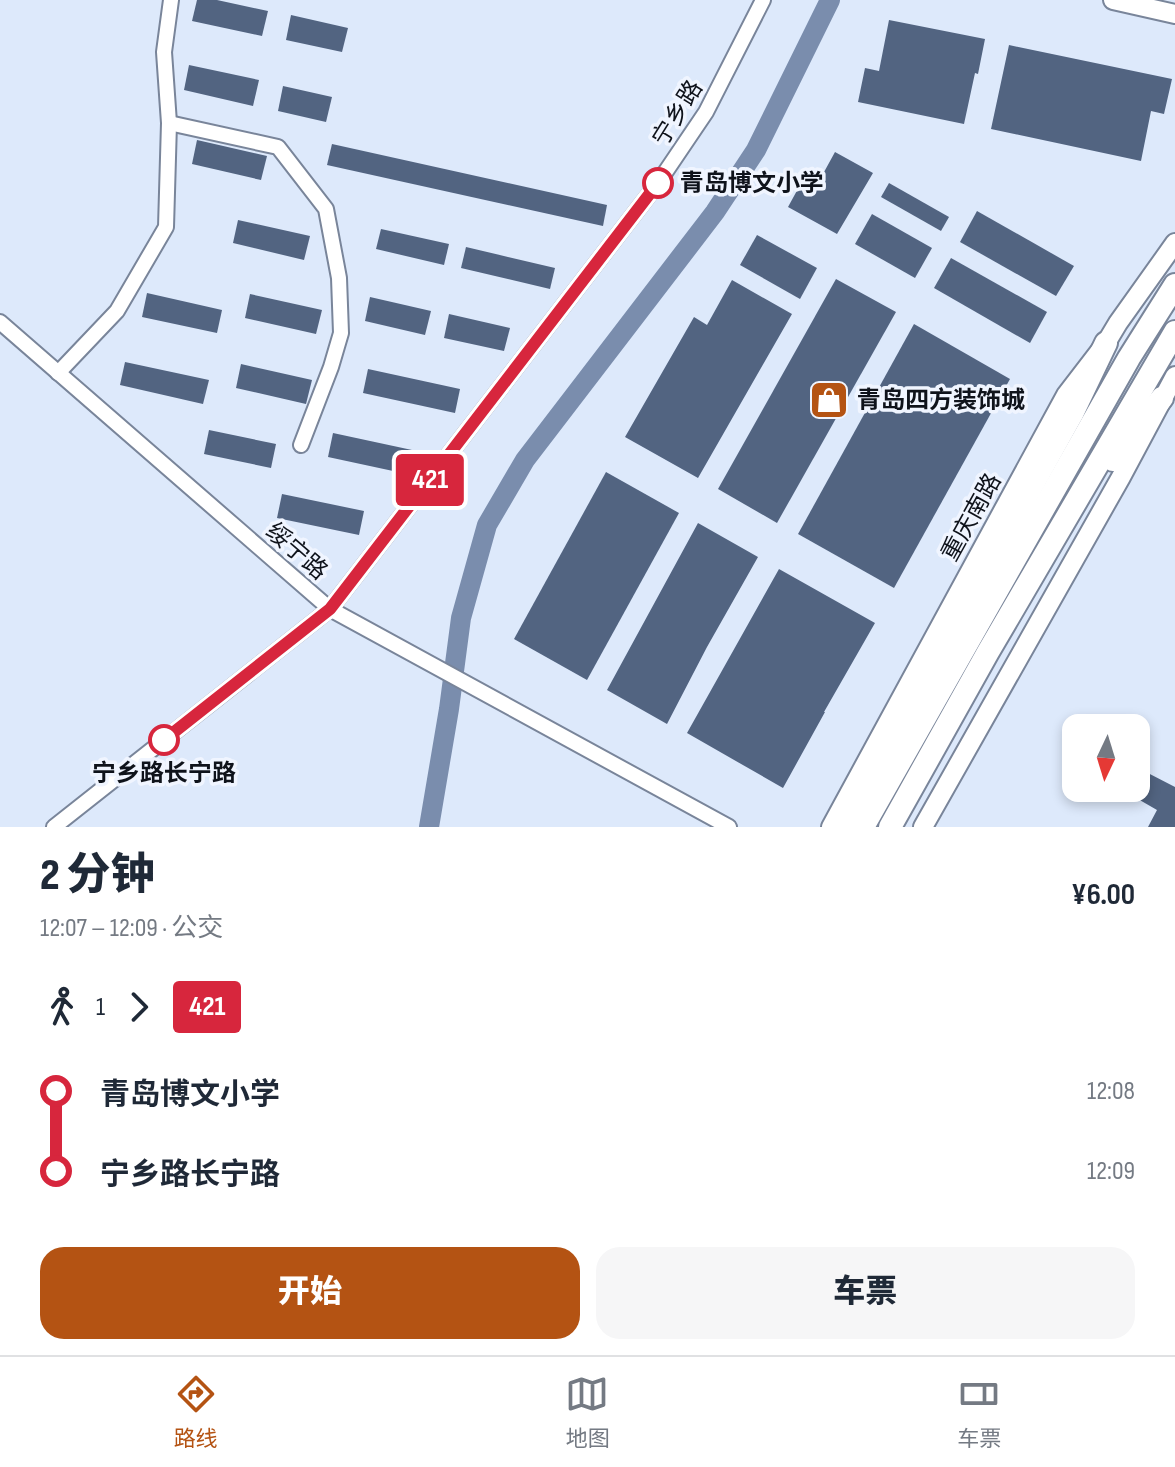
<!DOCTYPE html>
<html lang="zh">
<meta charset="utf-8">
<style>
:root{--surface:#fff;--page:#f6f6f7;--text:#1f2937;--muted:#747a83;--line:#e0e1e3;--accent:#b45313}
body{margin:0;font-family:"Sofia Sans Condensed","Noto Sans SC",sans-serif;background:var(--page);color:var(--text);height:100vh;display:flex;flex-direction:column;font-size:30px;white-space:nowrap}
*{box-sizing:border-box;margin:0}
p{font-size:26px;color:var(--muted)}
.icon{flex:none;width:44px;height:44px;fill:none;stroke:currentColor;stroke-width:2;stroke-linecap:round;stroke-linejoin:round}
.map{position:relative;height:827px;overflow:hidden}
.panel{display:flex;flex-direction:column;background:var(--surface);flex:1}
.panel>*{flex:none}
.badge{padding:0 16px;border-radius:6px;font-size:28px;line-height:52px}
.needle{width:52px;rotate:184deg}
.controls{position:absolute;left:1062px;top:714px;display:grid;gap:16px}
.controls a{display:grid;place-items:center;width:88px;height:88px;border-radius:16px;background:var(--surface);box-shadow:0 4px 12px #0003;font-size:40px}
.map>.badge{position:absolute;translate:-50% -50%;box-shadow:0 0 0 4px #fff}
.legs{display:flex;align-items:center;gap:12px;height:88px;padding:0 40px;font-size:26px}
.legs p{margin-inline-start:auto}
.summary{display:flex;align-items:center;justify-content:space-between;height:136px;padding:0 40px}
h1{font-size:44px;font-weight:800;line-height:60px}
.primary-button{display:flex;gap:16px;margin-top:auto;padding:16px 40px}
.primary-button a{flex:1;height:92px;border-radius:24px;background:var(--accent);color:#fff;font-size:32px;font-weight:800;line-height:92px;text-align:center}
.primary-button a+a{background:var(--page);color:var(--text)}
ul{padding:0 40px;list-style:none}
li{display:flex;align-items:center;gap:28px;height:80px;font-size:30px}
li i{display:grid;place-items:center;width:12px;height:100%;margin:0 10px;background:currentColor}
li i::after{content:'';width:20px;height:20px;margin:-10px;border:6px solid;border-radius:50%;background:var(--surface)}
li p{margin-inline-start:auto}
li:first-child i{background:linear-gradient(#0000 50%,currentColor 0)}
li:last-child i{background:linear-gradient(currentColor 50%,#0000 0)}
.dock{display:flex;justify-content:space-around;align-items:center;height:112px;border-top:2px solid var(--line);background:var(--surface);font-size:22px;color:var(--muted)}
.dock a{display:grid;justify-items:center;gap:4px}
.dock .selected{color:var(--accent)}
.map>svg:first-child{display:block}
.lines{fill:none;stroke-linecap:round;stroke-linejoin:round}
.river{stroke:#7a8dad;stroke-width:20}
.building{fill:#526481}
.minor-casing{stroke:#79859a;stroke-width:18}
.major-casing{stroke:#79859a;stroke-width:22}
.highway-casing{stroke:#79859a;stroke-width:26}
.minor{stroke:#fff;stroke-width:14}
.major{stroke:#fff;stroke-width:18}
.highway{stroke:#fff;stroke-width:22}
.line-1-casing{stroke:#fff;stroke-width:18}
.line-1{stroke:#d7263d;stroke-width:12}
.stop-1-dot{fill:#fff;stroke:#d7263d;stroke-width:4}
.labels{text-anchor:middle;stroke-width:7;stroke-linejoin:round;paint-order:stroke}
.street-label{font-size:24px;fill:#0f131b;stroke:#f0f5ff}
.stop-label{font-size:24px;font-weight:bold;fill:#0f131b;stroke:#f0f5ff;text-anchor:start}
.poi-label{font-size:24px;font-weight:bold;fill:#0f131b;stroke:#f0f5ff;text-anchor:start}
</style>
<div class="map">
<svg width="1175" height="827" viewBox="0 0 1175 827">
<rect width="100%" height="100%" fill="#dde9fb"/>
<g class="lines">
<path class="river" d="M 429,827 L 449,709 L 461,618 L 487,525 L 525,460 L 715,212 L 756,150 L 830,0"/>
</g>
<g class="building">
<path d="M 197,0 L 217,0 L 268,11 L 262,36 L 192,21 Z"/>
<path d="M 291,15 L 348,28 L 342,52 L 286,40 Z"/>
<path d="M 889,20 L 985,39 L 978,74 L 975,73 L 964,124 L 858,102 L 865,68 L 879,71 Z"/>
<path d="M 1009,45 L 1172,79 L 1164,114 L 1151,111 L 1141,161 L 991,129 Z"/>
<path d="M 189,65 L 259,80 L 253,106 L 184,90 Z"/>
<path d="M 283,86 L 332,97 L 326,122 L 278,111 Z"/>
<path d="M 197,140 L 267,156 L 261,180 L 192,164 Z"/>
<path d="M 332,144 L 607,205 L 603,226 L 327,165 Z"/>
<path d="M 835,152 L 873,173 L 837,234 L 788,207 L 805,176 L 818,183 Z"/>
<path d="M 889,183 L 949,217 L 941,231 L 881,197 Z"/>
<path d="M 977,211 L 1074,266 L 1056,296 L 960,242 Z"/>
<path d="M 872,214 L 932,248 L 915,278 L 855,244 Z"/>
<path d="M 238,220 L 310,236 L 304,260 L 233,243 Z"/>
<path d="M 381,229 L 449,244 L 444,265 L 376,249 Z"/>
<path d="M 757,235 L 817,268 L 800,299 L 740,265 Z"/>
<path d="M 466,247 L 555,268 L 550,289 L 461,268 Z"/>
<path d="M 951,258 L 1047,312 L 1030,343 L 934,288 Z"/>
<path d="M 836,279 L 896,312 L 777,523 L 718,489 Z"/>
<path d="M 732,280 L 792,314 L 698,478 L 625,437 L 694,317 L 707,325 Z"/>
<path d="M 147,293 L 222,310 L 217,333 L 142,317 Z"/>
<path d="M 250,294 L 322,310 L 316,334 L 245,318 Z"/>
<path d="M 370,297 L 431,311 L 425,335 L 365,321 Z"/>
<path d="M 449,314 L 510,328 L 504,351 L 444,338 Z"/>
<path d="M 914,324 L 1010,379 L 894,588 L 798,534 Z"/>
<path d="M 125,362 L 209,380 L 203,404 L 120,385 Z"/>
<path d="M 241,364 L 312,380 L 306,404 L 236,388 Z"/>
<path d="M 368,369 L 460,389 L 455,413 L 363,393 Z"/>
<path d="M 209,430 L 276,444 L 271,468 L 204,454 Z"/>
<path d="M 333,433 L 412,450 L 407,474 L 328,457 Z"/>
<path d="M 606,472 L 679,513 L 587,680 L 514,639 Z"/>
<path d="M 282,494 L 364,511 L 359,535 L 277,518 Z"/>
<path d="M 698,523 L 758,557 L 707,647 L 667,724 L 607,690 Z"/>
<path d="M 779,569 L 875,623 L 824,712 L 825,712 L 783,788 L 687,733 Z"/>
<path d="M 1144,771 L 1175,787 L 1175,827 L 1148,827 L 1157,810 L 1131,795 Z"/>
</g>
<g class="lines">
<g class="minor-casing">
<g id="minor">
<path d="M 169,123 L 278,147 L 326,209 L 339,278 L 341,333 L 331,367 L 301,445"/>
<path d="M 0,322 L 330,609 L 729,827"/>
<path d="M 58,373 L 117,311 L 166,227 L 169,123 L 164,52 L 171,0"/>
<path d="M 54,827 L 330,609 L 658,183 L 706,112 L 763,0"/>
</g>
</g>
<g class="major-casing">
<g id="major">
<path d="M 1113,0 L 1175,14"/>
<path d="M 831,827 L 1066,395 L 1106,343 L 1118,323 L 1175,243"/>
<path d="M 923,827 L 1121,477 L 1175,376"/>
</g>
</g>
<g class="highway-casing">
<g id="highway">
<path d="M 1113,460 L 1162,398"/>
<path d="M 842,827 L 1072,414 L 1106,343"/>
<path d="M 863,827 L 1129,358 L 1175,285"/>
<path d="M 890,827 L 988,652 L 1175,332"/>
</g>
</g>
<use href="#minor" class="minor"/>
<use href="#major" class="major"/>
<use href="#highway" class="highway"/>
</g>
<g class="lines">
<g class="line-1-casing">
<path id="line-1" d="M 164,740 L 330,609 L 658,183"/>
</g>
<use href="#line-1" class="line-1"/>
</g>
<defs>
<g id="shop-square" transform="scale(2)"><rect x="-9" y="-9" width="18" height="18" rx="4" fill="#b45313" stroke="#f0f5ff"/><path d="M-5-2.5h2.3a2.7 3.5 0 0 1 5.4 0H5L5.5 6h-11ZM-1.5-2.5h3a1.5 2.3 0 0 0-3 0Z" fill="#fff"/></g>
</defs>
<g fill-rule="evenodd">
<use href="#shop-square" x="829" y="400"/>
</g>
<g class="stop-1-dot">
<circle cx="658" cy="183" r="14"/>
<circle cx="164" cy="740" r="14"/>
</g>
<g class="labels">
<g class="street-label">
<text transform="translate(677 113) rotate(-58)" y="8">宁乡路</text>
<text transform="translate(971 517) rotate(-61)" y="8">重庆南路</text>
<text transform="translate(297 551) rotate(41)" y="8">绥宁路</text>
</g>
<g class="stop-label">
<text x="680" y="191">青岛博文小学</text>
<text x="164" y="781" text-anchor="middle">宁乡路长宁路</text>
</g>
<g class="poi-label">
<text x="857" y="408">青岛四方装饰城</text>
</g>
</g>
</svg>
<div class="controls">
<a><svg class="needle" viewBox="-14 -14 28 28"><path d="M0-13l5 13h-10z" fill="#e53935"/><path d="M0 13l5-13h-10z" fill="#747a83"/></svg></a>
</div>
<b class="badge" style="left:430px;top:480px;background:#d7263d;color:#fff">421</b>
</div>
<section class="panel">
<div class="summary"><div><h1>2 分钟</h1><p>12:07 – 12:09 · 公交</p></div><b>¥6.00</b></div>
<div class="legs"><svg class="icon" aria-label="walk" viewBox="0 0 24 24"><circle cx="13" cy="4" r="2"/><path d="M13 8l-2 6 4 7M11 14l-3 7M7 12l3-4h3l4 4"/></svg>1<svg class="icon" aria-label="forward" viewBox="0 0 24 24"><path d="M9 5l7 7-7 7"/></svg><b class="badge" style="background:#d7263d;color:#fff">421</b></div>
<ul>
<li><i style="color:#d7263d"></i><b>青岛博文小学</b><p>12:08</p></li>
<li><i style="color:#d7263d"></i><b>宁乡路长宁路</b><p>12:09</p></li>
</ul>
<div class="primary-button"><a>开始</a><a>车票</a></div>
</section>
<nav class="dock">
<a class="selected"><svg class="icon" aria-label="directions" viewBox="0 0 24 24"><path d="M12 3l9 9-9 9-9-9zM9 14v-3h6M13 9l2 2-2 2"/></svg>路线</a>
<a><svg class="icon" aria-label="map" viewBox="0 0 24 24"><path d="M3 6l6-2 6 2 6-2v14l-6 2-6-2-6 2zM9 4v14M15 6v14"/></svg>地图</a>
<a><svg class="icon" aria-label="tickets" viewBox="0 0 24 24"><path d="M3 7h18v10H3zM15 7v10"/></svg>车票</a>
</nav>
